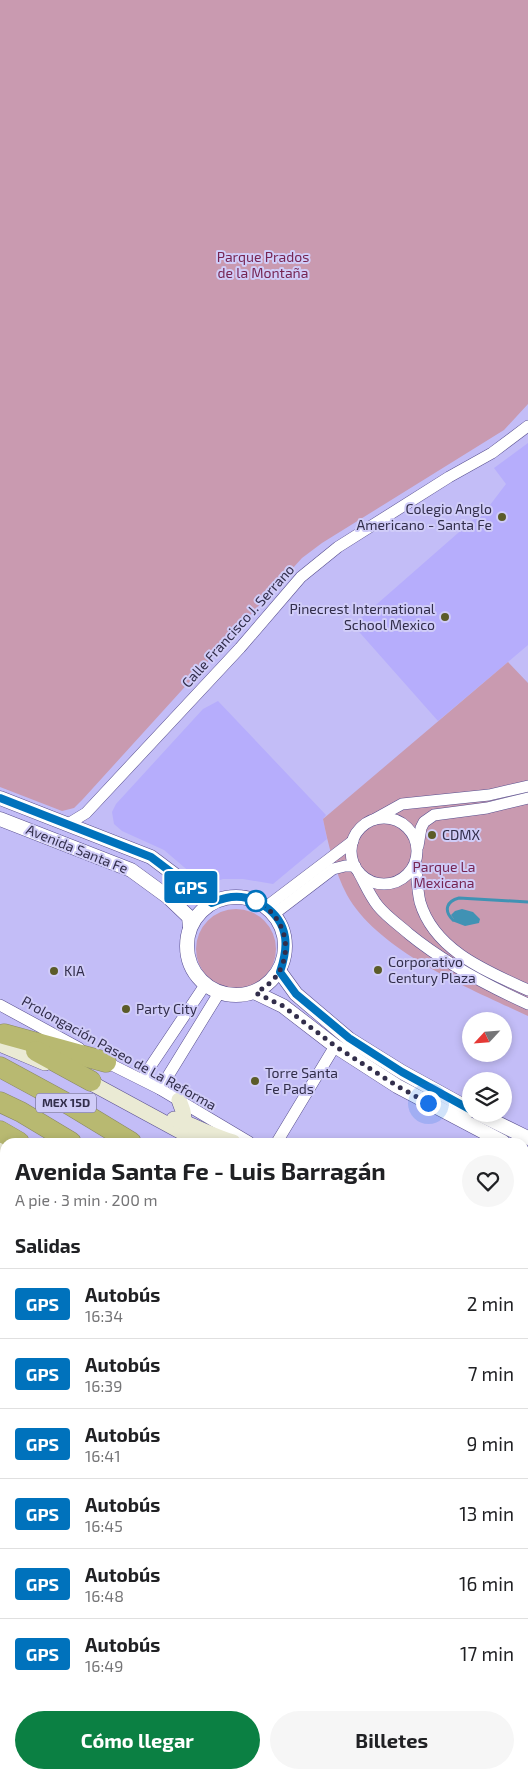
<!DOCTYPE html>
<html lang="es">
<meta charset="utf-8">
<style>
:root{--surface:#fff;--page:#f6f6f6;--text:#202124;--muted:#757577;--line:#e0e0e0;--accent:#0b8043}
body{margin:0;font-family:"Exo 2",sans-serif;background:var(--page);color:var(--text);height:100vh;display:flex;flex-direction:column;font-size:19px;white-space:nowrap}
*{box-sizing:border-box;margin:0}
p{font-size:16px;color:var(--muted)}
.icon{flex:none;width:28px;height:28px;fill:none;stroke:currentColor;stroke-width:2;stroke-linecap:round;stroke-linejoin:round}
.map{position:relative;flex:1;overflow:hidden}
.panel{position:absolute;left:0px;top:1138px;width:529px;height:641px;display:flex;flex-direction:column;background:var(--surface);border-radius:15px 15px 0 0;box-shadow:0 2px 8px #0003}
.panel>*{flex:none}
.badge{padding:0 10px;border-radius:4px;font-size:18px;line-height:32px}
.needle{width:32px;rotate:244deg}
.buttons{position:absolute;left:462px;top:1012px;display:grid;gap:10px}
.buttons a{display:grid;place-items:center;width:50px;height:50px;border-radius:50%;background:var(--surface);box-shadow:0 2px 8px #0003;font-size:25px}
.you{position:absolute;width:25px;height:25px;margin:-12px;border:4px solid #fff;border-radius:50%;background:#1a73e8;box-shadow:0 0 0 8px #1a73e833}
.map>.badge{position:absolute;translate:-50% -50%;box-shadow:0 0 0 2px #fff}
h2{padding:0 15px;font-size:19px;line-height:45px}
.round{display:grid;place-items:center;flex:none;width:52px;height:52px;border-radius:26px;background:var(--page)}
.head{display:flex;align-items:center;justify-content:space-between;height:85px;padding:0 15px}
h1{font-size:24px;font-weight:700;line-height:38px}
.primary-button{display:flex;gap:10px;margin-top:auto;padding:10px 15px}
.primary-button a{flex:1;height:58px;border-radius:30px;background:var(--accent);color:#fff;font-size:20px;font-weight:700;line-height:58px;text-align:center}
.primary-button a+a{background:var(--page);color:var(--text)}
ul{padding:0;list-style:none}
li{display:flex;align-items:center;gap:15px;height:70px;padding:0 15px;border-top:1px solid var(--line)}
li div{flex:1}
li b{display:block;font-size:19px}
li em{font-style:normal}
li .badge{min-width:55px;font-weight:700;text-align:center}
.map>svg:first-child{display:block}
.built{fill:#b6adfc}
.green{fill:#c99ab0}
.water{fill:#4092b4}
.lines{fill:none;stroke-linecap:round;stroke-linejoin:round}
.stream{stroke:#4092b4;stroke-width:3}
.minor-casing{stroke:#584f8f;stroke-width:12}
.tertiary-casing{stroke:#584f8f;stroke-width:15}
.secondary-casing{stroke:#584f8f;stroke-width:16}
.motorway-casing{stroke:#898864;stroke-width:21}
.minor{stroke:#fff;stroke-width:11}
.tertiary{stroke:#fff;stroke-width:14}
.secondary{stroke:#eaead4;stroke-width:15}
.motorway{stroke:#b8b971;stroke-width:20}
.rail-casing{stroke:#605b81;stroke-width:5}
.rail{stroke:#d0ccf8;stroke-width:3;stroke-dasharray:9;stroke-linecap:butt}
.line-casing{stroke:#fff;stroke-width:11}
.line{stroke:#0072bc;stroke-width:8}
.walk{stroke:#322e4b;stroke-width:5;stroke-dasharray:0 9}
.poi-dot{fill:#5b5b28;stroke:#d0ccf8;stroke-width:2}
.stop-dot{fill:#fff;stroke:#0072bc;stroke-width:2.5}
.labels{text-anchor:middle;stroke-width:4;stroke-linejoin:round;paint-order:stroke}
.shield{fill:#d0ccf8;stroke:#615d7f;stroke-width:1}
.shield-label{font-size:12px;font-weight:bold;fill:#322e4b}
.park-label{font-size:14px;fill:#762553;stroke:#d0ccf8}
.poi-label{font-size:14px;fill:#322e4b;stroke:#d0ccf8;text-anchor:start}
.street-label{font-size:14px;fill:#322e4b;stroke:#d0ccf8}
</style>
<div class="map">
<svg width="528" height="1778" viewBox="0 0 528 1778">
<rect width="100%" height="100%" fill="#c3bdf7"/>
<g class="built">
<path d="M 528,443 L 528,645 L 438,721 L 353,625 L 490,505 L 506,484 L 494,468 Z"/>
<path d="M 218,701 L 326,815 L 323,819 L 327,839 L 273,884 L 243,879 L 223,879 L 205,885 L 164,850 L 122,831 L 114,824 L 112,812 L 116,804 L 203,709 Z"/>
</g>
<g class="green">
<path d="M 0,0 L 528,0 L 528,404 L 504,430 L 322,543 L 302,558 L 83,799 L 74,808 L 62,811 L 0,787 Z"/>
<path d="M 508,662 L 528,683 L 528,1016 C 471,989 379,952 347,895 C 335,872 328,844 323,819 Z"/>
<circle cx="236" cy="949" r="40"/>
</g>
<path class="water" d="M 462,909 L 473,912 L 480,919 L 479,923 L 465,926 L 452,921 L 454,919 L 451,915 L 455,911 Z"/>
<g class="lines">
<path class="stream" d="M 453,920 C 443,910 447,901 459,898 L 528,902"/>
<g class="minor-casing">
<g id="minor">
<circle cx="384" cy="851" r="33"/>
<path d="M 375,819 L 402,804 L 489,795 L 528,786"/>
<path d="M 68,824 L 86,813 L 240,648 L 301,577 L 338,547 L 449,477 L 492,453 L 528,426"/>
<path d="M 418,846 L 421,828 L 424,822 L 434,815 L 487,808 L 528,798"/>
<path d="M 416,863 C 417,876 417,889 420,902 C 434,950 486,971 528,990"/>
<path d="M 359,873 C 365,884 370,896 378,906 C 387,917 399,925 409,934 C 446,964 486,985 528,1004"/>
<path d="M 266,907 L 353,841"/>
<path d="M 274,914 L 333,869 L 345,866 L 355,866"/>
<path d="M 0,1005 L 79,1048"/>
<path d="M 102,1060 L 160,1089 L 249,1142"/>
<path d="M 142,1079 L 205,985"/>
<path d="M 160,1089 L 219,993"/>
<path d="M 277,1142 L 335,1046"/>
<path d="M 524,1178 L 528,1171"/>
<path d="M 524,1311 L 528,1314"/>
<path d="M 0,1718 L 5,1721"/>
</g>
</g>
<g class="tertiary-casing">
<g id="tertiary">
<path d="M 0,798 L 151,857 L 212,903"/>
<path d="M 0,819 L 131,870 L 168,897 L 189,917 L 190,927"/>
<circle cx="236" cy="946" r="49"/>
<path d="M 280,972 L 296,994 L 349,1039 L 402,1072 L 471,1110"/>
<path d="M 256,993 L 283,1006 L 335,1046 L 397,1086 L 503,1142"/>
<path d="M 479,1114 L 528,1138"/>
<path d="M 524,1153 L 528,1155"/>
</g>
</g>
<g class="secondary-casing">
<g id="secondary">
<path d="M 0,1044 L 45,1063"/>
<path d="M 82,1078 L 200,1142"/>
<path d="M 179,1100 L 183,1111 L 186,1131"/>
<path d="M 174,1119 C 194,1125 212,1136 233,1142"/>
<path d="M 0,1150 L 5,1152"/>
<path d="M 524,1325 L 528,1328"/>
<path d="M 524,1343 L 528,1346"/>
<path d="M 524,1481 L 528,1484"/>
<path d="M 0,1630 L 5,1634"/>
<path d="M 0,1660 L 5,1663"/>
<path d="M 151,1774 L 156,1778"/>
<path d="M 184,1774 L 190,1778"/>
</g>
</g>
<g class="motorway-casing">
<g id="motorway">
<path d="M 4,1034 L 106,1062"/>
<path d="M 36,1051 L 91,1081"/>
<path d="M 0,1067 L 70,1105 L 131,1142"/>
<path d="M 0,1102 L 21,1112 L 71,1142"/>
<path d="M 0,1131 L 19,1142"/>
<path d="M 524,1389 L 528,1392"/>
<path d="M 524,1424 L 528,1427"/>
</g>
</g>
<use href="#minor" class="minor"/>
<use href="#tertiary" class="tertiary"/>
<use href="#secondary" class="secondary"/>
<use href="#motorway" class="motorway"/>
<g class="rail-casing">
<g id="rail">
<path d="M 0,1327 L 5,1327"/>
<path d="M 0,1334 L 5,1335"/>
<path d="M 524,1439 L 528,1442"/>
<path d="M 524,1452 L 528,1455"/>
</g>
</g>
<use href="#rail" class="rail"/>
</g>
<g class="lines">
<g class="line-casing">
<path id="line" d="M 0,798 L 151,857 L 212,903 C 216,901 221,899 226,898 C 252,892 281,911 285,937 C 287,949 284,960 280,972 L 296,994 L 349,1038 L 402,1072 L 471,1110"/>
</g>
<use href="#line" class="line"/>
<path class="walk" d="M 256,901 C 282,914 294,945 279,972 C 274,981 265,987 256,993 L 283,1006 L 335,1046 L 397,1086 L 428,1103"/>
</g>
<g class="poi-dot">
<circle cx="502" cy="517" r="5"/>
<circle cx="445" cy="617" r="5"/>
<circle cx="432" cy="835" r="5"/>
<circle cx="378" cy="970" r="5"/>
<circle cx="54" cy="971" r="5"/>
<circle cx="126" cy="1009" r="5"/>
<circle cx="255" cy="1081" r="5"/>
</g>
<circle class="stop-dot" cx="256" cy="901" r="10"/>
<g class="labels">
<rect class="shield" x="36" y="1093.5" width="60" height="19" rx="4"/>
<g class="shield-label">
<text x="66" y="1107">MEX 15D</text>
</g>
<g class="park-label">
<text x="263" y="262">Parque Prados<tspan x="263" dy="16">de la Montaña</tspan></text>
<text x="444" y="872">Parque La<tspan x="444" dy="16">Mexicana</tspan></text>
</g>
<g class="poi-label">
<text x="492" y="514" text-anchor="end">Colegio Anglo<tspan x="492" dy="16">Americano - Santa Fe</tspan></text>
<text x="435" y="614" text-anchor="end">Pinecrest International<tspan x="435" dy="16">School Mexico</tspan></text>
<text x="442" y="840">CDMX</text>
<text x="388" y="967">Corporativo<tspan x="388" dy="16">Century Plaza</tspan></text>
<text x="64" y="976">KIA</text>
<text x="136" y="1014">Party City</text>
<text x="265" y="1078">Torre Santa<tspan x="265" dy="16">Fe Pads</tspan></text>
</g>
<g class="street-label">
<text transform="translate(238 626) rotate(-48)" y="5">Calle Francisco J. Serrano</text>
<text transform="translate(77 849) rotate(22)" y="5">Avenida Santa Fe</text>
<text transform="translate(119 1053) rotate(29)" y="5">Prolongación Paseo de La Reforma</text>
</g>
</g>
</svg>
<div class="buttons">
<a><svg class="needle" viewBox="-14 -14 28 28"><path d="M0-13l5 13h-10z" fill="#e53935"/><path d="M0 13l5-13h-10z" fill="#757577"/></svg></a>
<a><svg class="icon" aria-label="layers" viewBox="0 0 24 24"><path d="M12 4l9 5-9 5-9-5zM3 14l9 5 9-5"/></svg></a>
</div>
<div class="you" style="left:428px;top:1103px"></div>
<b class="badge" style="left:191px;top:887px;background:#0072bc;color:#fff">GPS</b>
<section class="panel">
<div class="head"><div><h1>Avenida Santa Fe - Luis Barragán</h1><p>A pie · 3 min · 200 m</p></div><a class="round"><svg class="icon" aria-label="heart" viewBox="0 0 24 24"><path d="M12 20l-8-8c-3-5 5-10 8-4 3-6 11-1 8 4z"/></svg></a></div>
<h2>Salidas</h2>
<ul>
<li><span class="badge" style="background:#0072bc;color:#fff">GPS</span><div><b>Autobús</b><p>16:34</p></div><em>2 min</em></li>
<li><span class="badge" style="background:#0072bc;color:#fff">GPS</span><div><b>Autobús</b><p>16:39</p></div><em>7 min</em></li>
<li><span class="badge" style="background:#0072bc;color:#fff">GPS</span><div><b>Autobús</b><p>16:41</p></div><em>9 min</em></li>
<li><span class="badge" style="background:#0072bc;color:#fff">GPS</span><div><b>Autobús</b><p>16:45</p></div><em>13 min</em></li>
<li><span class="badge" style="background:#0072bc;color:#fff">GPS</span><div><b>Autobús</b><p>16:48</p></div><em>16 min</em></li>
<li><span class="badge" style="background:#0072bc;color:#fff">GPS</span><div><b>Autobús</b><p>16:49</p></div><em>17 min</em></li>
</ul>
<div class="primary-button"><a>Cómo llegar</a><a>Billetes</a></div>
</section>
</div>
